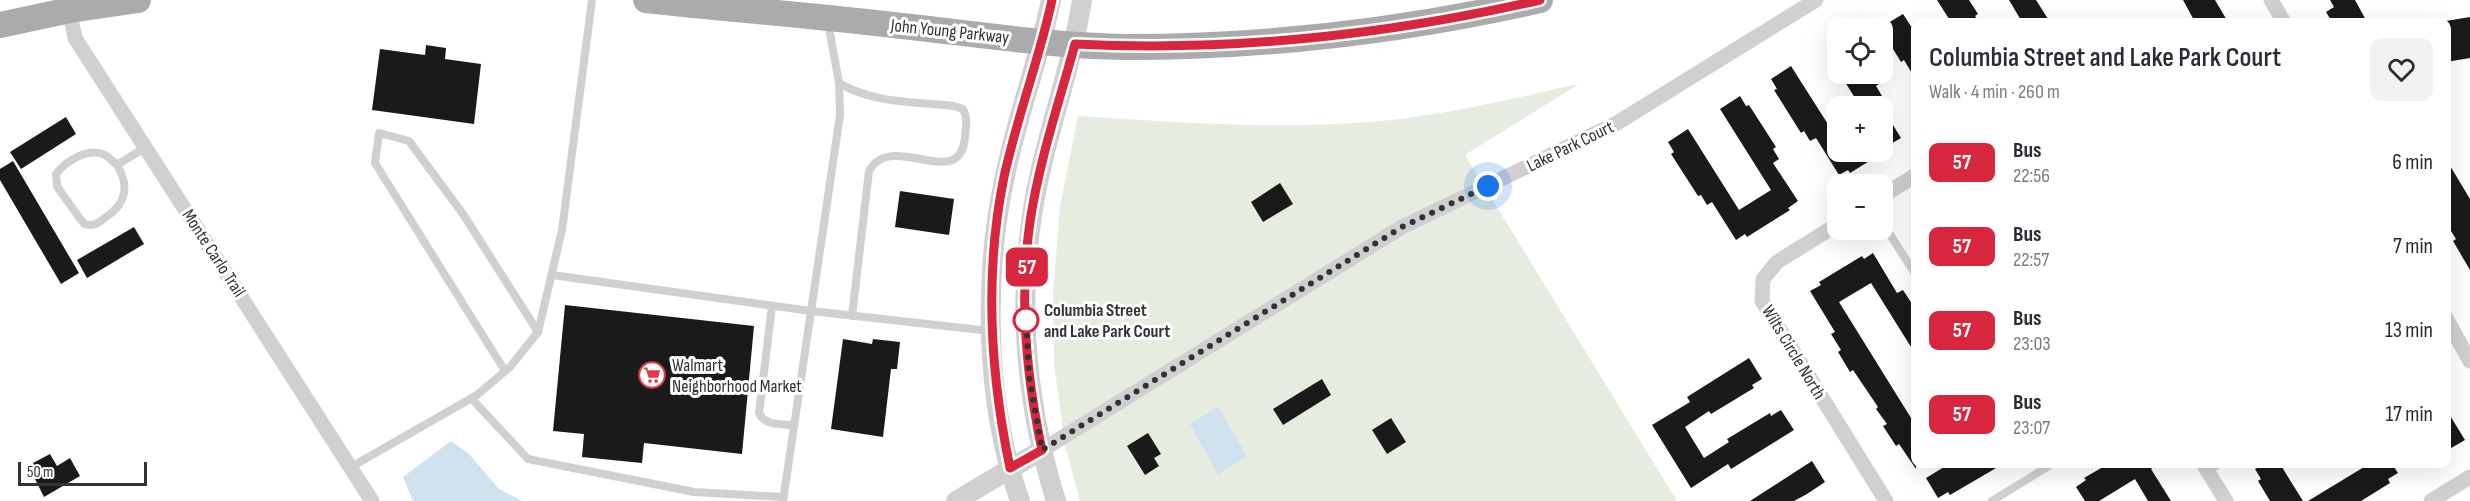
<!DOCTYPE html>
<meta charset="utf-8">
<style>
:root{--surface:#fff;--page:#f2f2f3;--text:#2b2b33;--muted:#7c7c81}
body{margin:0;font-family:"Sofia Sans Condensed",sans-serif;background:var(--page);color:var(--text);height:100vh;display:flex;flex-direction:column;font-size:22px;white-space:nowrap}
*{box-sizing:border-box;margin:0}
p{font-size:20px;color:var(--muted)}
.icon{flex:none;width:33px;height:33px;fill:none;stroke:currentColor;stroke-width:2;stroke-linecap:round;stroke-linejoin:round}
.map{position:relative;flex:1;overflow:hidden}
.sheet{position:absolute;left:1911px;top:18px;width:540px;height:450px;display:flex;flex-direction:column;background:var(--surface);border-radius:12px;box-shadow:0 6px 24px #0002}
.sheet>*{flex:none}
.badge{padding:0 12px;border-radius:9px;font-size:21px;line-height:39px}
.buttons{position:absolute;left:1827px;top:18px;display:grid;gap:12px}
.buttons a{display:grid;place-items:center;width:66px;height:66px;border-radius:12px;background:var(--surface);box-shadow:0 6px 24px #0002;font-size:30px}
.scale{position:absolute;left:18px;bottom:15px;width:129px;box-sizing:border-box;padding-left:6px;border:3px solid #333;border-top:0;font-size:16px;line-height:21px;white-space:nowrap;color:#333;-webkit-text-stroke:4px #fff;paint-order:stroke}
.you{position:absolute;width:30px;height:30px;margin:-15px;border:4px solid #fff;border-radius:50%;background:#1a73e8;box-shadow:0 0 0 9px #1a73e833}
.map>.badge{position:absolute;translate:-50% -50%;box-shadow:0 0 0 3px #fff}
.round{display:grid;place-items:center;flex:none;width:63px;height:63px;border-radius:12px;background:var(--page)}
.overview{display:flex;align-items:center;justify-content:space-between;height:102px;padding:0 18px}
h1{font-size:28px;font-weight:600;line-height:45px}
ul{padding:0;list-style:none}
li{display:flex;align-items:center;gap:18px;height:84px;padding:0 18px}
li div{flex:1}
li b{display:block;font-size:22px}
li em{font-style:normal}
li .badge{min-width:66px;font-weight:700;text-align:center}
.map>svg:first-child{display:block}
.green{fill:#e6ecdf}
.water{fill:#cfe2ee}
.building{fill:#1a1a1a}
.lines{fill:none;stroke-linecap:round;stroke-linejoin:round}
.service{stroke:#d0d0d0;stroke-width:8}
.minor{stroke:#d0d0d0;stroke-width:15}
.tertiary{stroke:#d0d0d0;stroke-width:20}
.primary{stroke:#ababab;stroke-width:26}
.line-casing{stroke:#fff;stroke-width:14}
.line{stroke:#d7263d;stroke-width:9}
.walk{stroke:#333;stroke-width:6;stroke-dasharray:0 10.8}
.stop-dot{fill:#fff;stroke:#d7263d;stroke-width:3}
.labels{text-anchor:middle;stroke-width:6;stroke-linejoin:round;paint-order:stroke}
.street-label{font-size:18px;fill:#333;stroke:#fff}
.stop-label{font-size:18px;font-weight:bold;fill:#333;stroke:#fff;text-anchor:start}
.poi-label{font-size:18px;fill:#333;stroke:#fff;text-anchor:start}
</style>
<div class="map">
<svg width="2470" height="501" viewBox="0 0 2470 501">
<rect width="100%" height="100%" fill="#fff"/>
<path class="green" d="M 1579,84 L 1465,155 L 1677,501 L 1080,501 L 1065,445 L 1054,364 L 1053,292 L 1060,206 L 1078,116 C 1174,122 1272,130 1369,122 C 1440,117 1510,99 1579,84 Z"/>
<g class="water">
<path d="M 1218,407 L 1247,456 L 1218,475 L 1190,424 Z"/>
<path d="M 451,441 L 469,454 L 499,489 L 522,501 L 413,501 L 403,477 Z"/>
</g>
<g class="building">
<path d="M 1937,0 L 1969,0 L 1978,14 L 1975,16 L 1979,22 L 1951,22 Z"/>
<path d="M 2009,0 L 2036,0 L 2050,22 L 2022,22 Z"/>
<path d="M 2183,0 L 2215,0 L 2228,22 L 2195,22 Z"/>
<path d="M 2330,0 L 2355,0 L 2367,22 L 2332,22 L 2326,12 L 2334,7 Z"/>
<path d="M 1903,14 L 1916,34 L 1916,80 L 1904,60 L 1901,62 L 1890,44 L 1893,42 L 1883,26 Z"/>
<path d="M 2470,17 L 2470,58 L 2446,62 L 2446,21 Z"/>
<path d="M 426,45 L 446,48 L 445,59 L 481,64 L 474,124 L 372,110 L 380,49 L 425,55 Z"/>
<path d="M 1791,66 L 1838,140 L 1838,152 L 1884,152 L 1850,173 L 1848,170 L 1839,175 L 1816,138 L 1810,141 L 1804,131 L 1801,133 L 1774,90 L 1777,89 L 1771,79 Z"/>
<path d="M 1840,74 L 1872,74 L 1879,84 L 1876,86 L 1882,96 L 1865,106 L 1860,106 Z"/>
<path d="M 1740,96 L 1746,106 L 1749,105 L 1776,147 L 1773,149 L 1779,159 L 1773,163 L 1798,201 L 1788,208 L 1790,210 L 1747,237 L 1745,234 L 1736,240 L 1712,202 L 1707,205 L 1701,195 L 1698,196 L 1671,154 L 1674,152 L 1668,142 L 1688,129 L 1739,210 L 1771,190 L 1720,109 Z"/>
<path d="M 1882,107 L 1901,138 L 1882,149 Z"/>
<path d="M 66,117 L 76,134 L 21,169 L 10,152 Z"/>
<path d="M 2446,159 L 2470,199 L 2470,270 L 2453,241 L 2456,239 L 2446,223 Z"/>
<path d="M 13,161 L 79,273 L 61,284 L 0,180 L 0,169 Z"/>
<path d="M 1280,183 L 1293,204 L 1263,222 L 1251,202 Z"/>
<path d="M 900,191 L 954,199 L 949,235 L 895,227 Z"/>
<path d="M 134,227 L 144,244 L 87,278 L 77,260 Z"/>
<path d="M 1873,253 L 1897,293 L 1903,290 L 1916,310 L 1916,355 L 1871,283 L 1839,302 L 1916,426 L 1916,469 L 1899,444 L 1896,446 L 1883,426 L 1887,424 L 1876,409 L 1878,407 L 1853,370 L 1850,372 L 1838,352 L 1841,350 L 1831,334 L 1835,332 L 1810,291 L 1821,285 L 1819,282 L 1862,256 L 1864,259 Z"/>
<path d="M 565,305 L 754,326 L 742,454 L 644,443 L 642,463 L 582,457 L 584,434 L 553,431 Z"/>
<path d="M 843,339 L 872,344 L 873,339 L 900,342 L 897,369 L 891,369 L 883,437 L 831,429 Z"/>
<path d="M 1749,358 L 1762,379 L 1752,385 L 1754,388 L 1711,414 L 1709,411 L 1685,427 L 1704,458 L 1729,442 L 1727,439 L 1770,413 L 1771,416 L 1781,410 L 1794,430 L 1731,469 L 1728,464 L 1691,488 L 1652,425 L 1690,402 L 1687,397 Z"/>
<path d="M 1322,379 L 1331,395 L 1283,425 L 1273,409 Z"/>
<path d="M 2446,409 L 2465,440 L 2446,451 Z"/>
<path d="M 1391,418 L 1406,442 L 1387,454 L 1372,430 Z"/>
<path d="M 1148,433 L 1161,454 L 1154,458 L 1159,466 L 1145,475 L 1127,446 Z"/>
<path d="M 50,454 L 57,466 L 70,458 L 80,476 L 44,497 L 35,479 L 41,476 L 33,463 Z"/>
<path d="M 1812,461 L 1825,482 L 1807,494 L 1794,501 L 1750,501 Z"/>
<path d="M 1949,464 L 2003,464 L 1950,495 L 1948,492 L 1938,498 L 1926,478 Z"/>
<path d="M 2108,464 L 2159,464 L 2151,469 L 2171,501 L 2148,501 L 2135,479 L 2099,501 L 2085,501 L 2076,487 L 2086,480 L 2084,478 Z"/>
<path d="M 2265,464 L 2280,464 L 2303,501 L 2270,501 L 2258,481 L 2261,479 L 2255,469 Z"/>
<path d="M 2369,464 L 2392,464 L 2398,473 L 2388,479 L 2390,483 L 2361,501 L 2308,501 Z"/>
</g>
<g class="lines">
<g class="service">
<path d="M 839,83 C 872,103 915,102 954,106 L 963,109 C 968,118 966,127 965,137 C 960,194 892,129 869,171 L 852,316"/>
<path d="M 117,165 C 130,186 126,204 106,217 C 98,223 94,227 84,224 L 63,195 L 57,186 L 56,174 C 66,161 88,147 105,155 C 109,157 113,162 117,165 L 146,147"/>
<path d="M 1882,222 L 1914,272"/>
<path d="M 552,275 L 811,311 L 990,331"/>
<path d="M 772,306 L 759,413 C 765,426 781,424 794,425"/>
<path d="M 505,371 L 375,163 L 379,133 L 409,141 L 463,214 L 538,332"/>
<path d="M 471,398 L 528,459 L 694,492 L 784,497"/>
<path d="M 351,467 L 477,395 L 510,367 L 538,332 L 562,230 L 592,0"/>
<path d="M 2208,471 L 2219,464"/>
<path d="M 783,501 L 840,115 L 839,83 L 828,22"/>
<path d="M 1992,501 L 2052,464"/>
</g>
<g class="minor">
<path d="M 2271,0 L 2284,22"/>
<path d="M 68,4 L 75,38 L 372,501"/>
<path d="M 1882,196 L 1916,175"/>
<path d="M 1838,224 L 1777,262 L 1763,279 L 1762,301 L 1886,501"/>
<path d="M 2446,318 L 2470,361"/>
<path d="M 1042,450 L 1402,227 L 1617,123 L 1816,0"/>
<path d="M 2203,464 L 2226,501"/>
<path d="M 2431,501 L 2470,477"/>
</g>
<g class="tertiary">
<path d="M 956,501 L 1042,450"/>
<path d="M 1020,501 C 985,403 983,277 1005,176 C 1017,117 1039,59 1051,0"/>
<path d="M 1056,501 C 1023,395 1015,282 1040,173 C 1053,115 1073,59 1082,0"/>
</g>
<g class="primary">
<path d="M 646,0 C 731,9 817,16 902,26 C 977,34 1052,46 1127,47 C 1267,47 1404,31 1540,0"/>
<path d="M 0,25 L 70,10 L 138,0"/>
</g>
</g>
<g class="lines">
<g class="line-casing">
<path id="line" d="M 1052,0 C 1039,60 1017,117 1004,177 C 984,274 990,372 1010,468 L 1042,450 C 1026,375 1019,297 1030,222 C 1039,161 1059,103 1075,44 C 1232,52 1387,35 1540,0"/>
</g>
<use href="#line" class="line"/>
<path class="walk" d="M 1026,320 L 1026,317 L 1029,376 L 1042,450 L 1402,227 L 1488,186"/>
</g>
<defs>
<g id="supermarket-ring" transform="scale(1.35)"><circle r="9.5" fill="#fff" stroke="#e63946" stroke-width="1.5"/><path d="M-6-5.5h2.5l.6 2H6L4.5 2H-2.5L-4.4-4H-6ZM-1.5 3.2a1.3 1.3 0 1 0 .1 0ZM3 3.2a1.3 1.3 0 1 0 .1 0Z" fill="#e63946"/></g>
</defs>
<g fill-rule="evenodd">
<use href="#supermarket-ring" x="652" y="375"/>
</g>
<circle class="stop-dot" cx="1026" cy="320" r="12"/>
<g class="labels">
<g class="street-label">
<text transform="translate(950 31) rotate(6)" y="6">John Young Parkway</text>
<text transform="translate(1570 146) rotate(-26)" y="6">Lake Park Court</text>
<text transform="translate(214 253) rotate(57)" y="6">Monte Carlo Trail</text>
<text transform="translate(1794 352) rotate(59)" y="6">Wilts Circle North</text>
</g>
<g class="stop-label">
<text x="1044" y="316">Columbia Street<tspan x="1044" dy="21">and Lake Park Court</tspan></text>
</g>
<g class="poi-label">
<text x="672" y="371">Walmart<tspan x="672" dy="21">Neighborhood Market</tspan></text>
</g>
</g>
</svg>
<div class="buttons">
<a><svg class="icon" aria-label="locate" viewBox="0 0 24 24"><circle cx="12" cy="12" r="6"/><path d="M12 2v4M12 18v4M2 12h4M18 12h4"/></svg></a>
<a>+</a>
<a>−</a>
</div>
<div class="scale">50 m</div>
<div class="you" style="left:1488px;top:186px"></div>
<b class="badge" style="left:1027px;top:267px;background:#d7263d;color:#fff">57</b>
<section class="sheet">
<div class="overview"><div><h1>Columbia Street and Lake Park Court</h1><p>Walk · 4 min · 260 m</p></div><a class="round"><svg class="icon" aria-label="heart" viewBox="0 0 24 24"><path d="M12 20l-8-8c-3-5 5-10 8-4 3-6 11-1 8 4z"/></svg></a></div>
<ul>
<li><span class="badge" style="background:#d7263d;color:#fff">57</span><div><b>Bus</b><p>22:56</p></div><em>6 min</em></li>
<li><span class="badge" style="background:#d7263d;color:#fff">57</span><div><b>Bus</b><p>22:57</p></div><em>7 min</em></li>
<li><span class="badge" style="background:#d7263d;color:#fff">57</span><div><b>Bus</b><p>23:03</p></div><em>13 min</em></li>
<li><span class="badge" style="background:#d7263d;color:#fff">57</span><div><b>Bus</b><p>23:07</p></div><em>17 min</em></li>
</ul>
</section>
</div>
